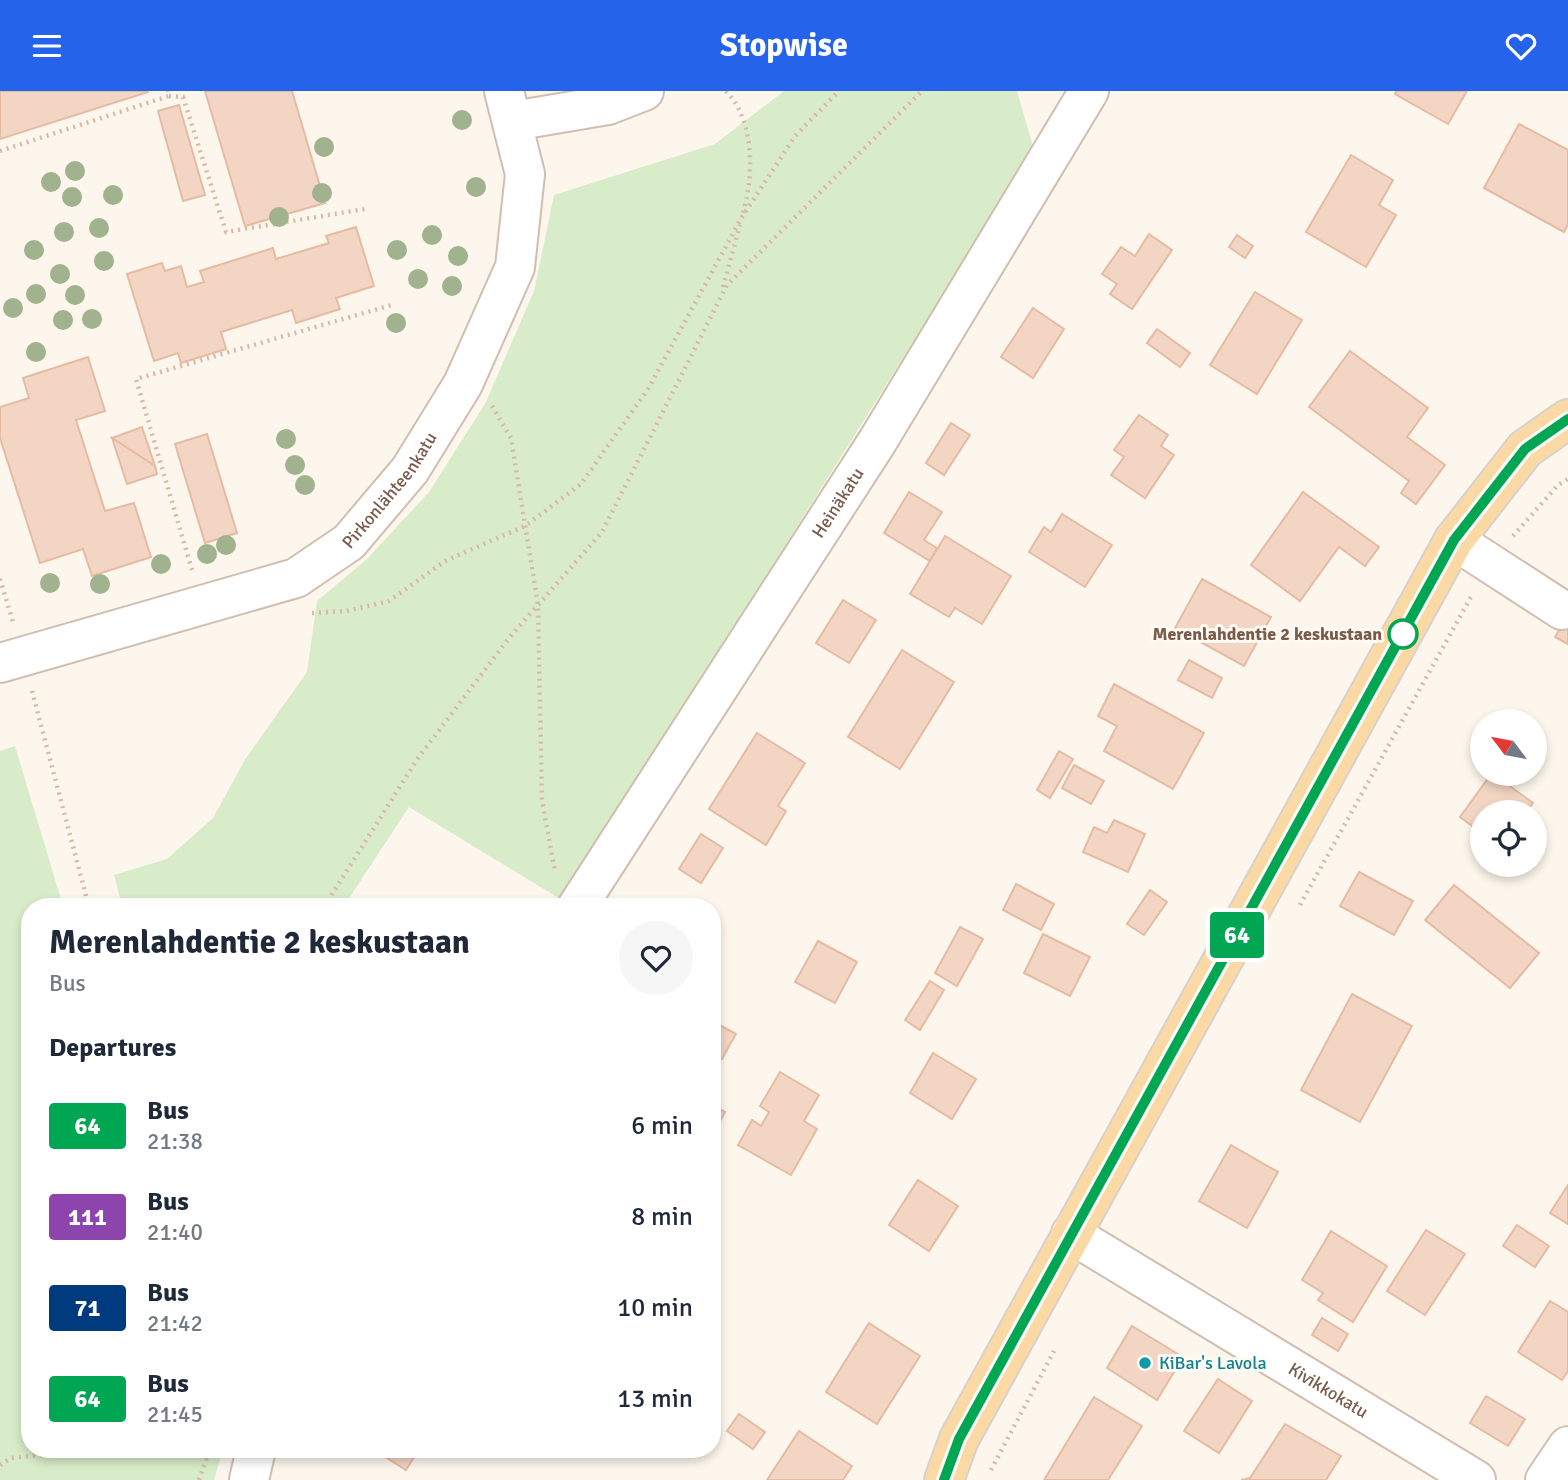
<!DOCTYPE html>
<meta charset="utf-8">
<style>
:root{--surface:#fff;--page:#f6f6f7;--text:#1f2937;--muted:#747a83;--accent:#2563eb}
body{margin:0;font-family:Signika,sans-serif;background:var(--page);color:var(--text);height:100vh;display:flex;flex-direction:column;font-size:26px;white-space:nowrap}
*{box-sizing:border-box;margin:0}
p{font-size:23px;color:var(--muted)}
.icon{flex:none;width:38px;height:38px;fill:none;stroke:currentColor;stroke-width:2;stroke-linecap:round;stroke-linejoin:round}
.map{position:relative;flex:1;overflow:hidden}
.panel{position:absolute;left:21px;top:807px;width:700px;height:560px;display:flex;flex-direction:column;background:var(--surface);border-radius:28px;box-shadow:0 4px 10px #0003}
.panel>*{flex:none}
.badge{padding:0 14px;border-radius:5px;font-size:24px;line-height:46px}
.needle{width:46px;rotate:302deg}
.fabs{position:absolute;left:1470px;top:618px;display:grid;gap:14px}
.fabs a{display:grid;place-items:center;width:77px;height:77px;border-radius:50%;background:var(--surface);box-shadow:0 4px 10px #0003;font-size:35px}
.map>.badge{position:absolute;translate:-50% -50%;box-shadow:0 0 0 4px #fff}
h2{padding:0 28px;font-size:26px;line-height:63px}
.round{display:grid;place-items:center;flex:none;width:74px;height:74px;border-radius:37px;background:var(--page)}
.headline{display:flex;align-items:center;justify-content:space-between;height:119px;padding:0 28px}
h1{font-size:33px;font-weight:700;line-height:52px}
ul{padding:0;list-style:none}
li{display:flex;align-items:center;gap:21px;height:91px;padding:0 28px}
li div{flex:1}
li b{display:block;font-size:26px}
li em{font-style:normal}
li .badge{min-width:77px;font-weight:700;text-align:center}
header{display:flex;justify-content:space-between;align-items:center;height:91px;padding:0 28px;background:var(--accent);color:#fff;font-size:32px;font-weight:700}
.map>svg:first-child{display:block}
.green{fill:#d8ecc9}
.building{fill:#f3d5c3;stroke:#e6bba3;stroke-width:2}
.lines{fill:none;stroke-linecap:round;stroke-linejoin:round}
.minor-casing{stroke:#d1beb0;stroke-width:42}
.major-casing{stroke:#dad1cd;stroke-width:42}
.path{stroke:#d9b8a5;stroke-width:4.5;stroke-dasharray:2 5;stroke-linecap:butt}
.minor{stroke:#fff;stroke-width:38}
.major{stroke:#fbd9a5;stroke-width:38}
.tree{fill:#a0b28e}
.line-casing{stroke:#fff;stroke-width:16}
.line{stroke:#00a651;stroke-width:10}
.stop-dot{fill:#fff;stroke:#00a651;stroke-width:3.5}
.culture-dot{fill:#0f9aa8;stroke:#fffaf3;stroke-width:2.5}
.labels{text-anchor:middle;stroke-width:6;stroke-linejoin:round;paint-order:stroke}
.street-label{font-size:18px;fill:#7a5c4d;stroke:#fffaf3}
.stop-label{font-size:18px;font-weight:bold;fill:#7a5c4d;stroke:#fffaf3;text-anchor:end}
.culture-label{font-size:18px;fill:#0d838f;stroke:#fffaf3;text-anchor:start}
</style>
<header><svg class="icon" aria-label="menu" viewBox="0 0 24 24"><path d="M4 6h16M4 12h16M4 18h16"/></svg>Stopwise<svg class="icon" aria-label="heart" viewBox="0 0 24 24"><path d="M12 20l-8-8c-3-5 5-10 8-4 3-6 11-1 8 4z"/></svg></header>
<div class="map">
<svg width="1568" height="1389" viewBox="0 0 1568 1389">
<rect width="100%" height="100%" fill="#fdf6ec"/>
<g class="green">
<path d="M 784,0 L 1017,0 L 1034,59 L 562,809 L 409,716 L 344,815 L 122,815 L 114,784 L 167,768 L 213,727 L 246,667 L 307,581 L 317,510 L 367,468 L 429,401 L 485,313 L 534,200 L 554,104 L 715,53 Z"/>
<path d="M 15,655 L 63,815 L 30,816 L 30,1358 L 223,1358 L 214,1389 L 0,1389 L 0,660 Z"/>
</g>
<g class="building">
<path d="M 0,0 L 148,0 L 148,1 L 0,48 Z"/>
<path d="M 205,0 L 292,0 L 325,112 L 245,135 Z"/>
<path d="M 1396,0 L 1467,0 L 1448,33 L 1395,3 Z"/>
<path d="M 179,14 L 205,104 L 183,110 L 158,20 Z"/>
<path d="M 1519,33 L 1568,59 L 1568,133 L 1564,141 L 1484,97 Z"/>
<path d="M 1351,64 L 1393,89 L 1379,114 L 1396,124 L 1366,176 L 1306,141 Z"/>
<path d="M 356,136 L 374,195 L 336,207 L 340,218 L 296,232 L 292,219 L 221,241 L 226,258 L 181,272 L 178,262 L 154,270 L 127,183 L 162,172 L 165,180 L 181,175 L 187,196 L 204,191 L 200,180 L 273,157 L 276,168 L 329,152 L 326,145 Z"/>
<path d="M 1149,143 L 1172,159 L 1132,218 L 1110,203 L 1117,193 L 1102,183 L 1121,156 L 1135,165 Z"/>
<path d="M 1237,144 L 1253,155 L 1245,167 L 1229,156 Z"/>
<path d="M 1255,201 L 1302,229 L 1257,303 L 1210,274 Z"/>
<path d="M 1033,217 L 1064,238 L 1033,287 L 1001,266 Z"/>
<path d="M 1157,238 L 1190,262 L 1180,276 L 1147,252 Z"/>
<path d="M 1350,260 L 1428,317 L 1407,346 L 1445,374 L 1416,413 L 1401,402 L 1409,390 L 1309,316 Z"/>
<path d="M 88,266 L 105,320 L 76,329 L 105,420 L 134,412 L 151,466 L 92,485 L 83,458 L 40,472 L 0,347 L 0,316 L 29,307 L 23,287 Z"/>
<path d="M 1139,324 L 1168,344 L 1161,355 L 1174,364 L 1145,407 L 1111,384 L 1124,366 L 1114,359 Z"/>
<path d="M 951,332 L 970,344 L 944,384 L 926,372 Z"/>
<path d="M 142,336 L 155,375 L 112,347 Z"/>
<path d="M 207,343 L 237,442 L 205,452 L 175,353 Z"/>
<path d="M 112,347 L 155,375 L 157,383 L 127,393 Z"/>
<path d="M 909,401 L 942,421 L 924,449 L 937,457 L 930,470 L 884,442 Z"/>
<path d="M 1303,401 L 1379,456 L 1365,475 L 1339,456 L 1300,510 L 1251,474 Z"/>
<path d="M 1062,423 L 1112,454 L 1085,496 L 1029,461 L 1044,436 L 1051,441 Z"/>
<path d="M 945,445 L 1011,485 L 982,533 L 955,517 L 949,526 L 910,503 Z"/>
<path d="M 1202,488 L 1271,526 L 1244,575 L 1175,537 Z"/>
<path d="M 843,509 L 876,529 L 849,572 L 816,552 Z"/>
<path d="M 1568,524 L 1568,553 L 1555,546 Z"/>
<path d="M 902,559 L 954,591 L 900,678 L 848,646 Z"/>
<path d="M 1189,569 L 1222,587 L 1212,607 L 1178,589 Z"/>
<path d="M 1114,593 L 1204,642 L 1173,698 L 1104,660 L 1117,635 L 1098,625 Z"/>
<path d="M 757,642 L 805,672 L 778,715 L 786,720 L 766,754 L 709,718 Z"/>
<path d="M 1059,660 L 1073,668 L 1050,707 L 1037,699 Z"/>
<path d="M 1074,674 L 1104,690 L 1091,713 L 1062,697 Z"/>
<path d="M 1492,682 L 1533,712 L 1526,721 L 1482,721 L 1482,742 L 1460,726 Z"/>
<path d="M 1114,729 L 1145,743 L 1128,781 L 1083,761 L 1094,736 L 1107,742 Z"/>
<path d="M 701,743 L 723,757 L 701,792 L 679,778 Z"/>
<path d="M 1359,781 L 1413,810 L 1394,844 L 1340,815 Z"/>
<path d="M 1016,793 L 1054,813 L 1041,839 L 1003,819 Z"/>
<path d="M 1454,794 L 1539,862 L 1510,897 L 1425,829 Z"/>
<path d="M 1150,799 L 1167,811 L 1144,844 L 1127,833 Z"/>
<path d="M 960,836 L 983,848 L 957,895 L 935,882 Z"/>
<path d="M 1043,843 L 1090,866 L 1070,905 L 1024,882 Z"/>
<path d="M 818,850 L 857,871 L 835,912 L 795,891 Z"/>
<path d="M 930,890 L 944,899 L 920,939 L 905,929 Z"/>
<path d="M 1352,903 L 1412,935 L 1360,1031 L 1301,999 Z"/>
<path d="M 712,930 L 736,943 L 722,968 L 712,963 Z"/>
<path d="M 933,962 L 976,988 L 952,1028 L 910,1002 Z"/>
<path d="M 780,981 L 819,1004 L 804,1030 L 817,1038 L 791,1084 L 738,1054 L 752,1029 L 761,1035 L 769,1021 L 760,1015 Z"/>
<path d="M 712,1014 L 725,1021 L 713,1044 L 712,1044 Z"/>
<path d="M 1231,1054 L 1278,1081 L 1247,1137 L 1199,1110 Z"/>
<path d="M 918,1089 L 958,1115 L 929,1160 L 889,1134 Z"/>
<path d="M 1568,1094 L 1568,1133 L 1550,1122 Z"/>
<path d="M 1517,1134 L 1549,1155 L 1535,1176 L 1503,1155 Z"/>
<path d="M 1426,1139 L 1465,1163 L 1425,1224 L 1387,1200 Z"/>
<path d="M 1331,1140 L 1387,1175 L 1353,1231 L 1318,1209 L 1323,1202 L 1302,1189 Z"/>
<path d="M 1550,1210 L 1568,1221 L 1568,1280 L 1562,1289 L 1518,1261 Z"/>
<path d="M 1322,1227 L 1348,1243 L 1338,1260 L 1312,1244 Z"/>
<path d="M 869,1232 L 920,1265 L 877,1333 L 826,1301 Z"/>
<path d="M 1132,1235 L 1183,1266 L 1157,1309 L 1107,1277 Z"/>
<path d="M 1218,1288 L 1252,1310 L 1219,1362 L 1184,1340 Z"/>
<path d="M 1486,1305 L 1525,1328 L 1508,1355 L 1470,1332 Z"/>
<path d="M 1094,1306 L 1142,1335 L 1108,1389 L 1044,1389 Z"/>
<path d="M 739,1323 L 765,1341 L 753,1358 L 727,1340 Z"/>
<path d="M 1285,1333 L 1341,1365 L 1326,1389 L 1241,1389 L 1250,1387 Z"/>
<path d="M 799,1340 L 852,1375 L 843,1389 L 767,1389 Z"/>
<path d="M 373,1358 L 419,1358 L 406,1379 Z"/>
</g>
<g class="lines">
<g class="minor-casing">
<g id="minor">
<path d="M 513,30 L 608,14 L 644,0"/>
<path d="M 1454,449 L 1562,519"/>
<path id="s1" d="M 0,572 L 296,487 L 349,451 L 410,379 L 463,293 L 515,176 L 525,83 L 504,0"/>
<path id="s2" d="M 577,816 L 877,351 L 1089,0"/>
<path id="s3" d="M 1071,1143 L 1476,1389"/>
<path d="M 249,1389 L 256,1358"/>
<path d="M 1545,1389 L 1568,1355"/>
</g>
</g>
<g class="major-casing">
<path id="major" d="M 944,1389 L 959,1348 L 1454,449 L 1525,358 L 1568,328"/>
</g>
<g class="path">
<path d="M 726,0 C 755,30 754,84 743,122"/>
<path d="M 169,5 L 183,6 L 226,141 L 365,118"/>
<path d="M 0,60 L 169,5 L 168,0"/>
<path d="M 723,196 L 740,134"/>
<path d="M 492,315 L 511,347 L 538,514 L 542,710 L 555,780"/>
<path d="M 1513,445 L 1558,394 L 1568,388"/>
<path d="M 192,479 L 136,288 L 395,213"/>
<path d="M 0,488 L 13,531"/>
<path d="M 312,522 L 347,520 L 389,510 L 445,470 L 525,435 L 581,393 L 648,298 L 742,126 L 795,45 L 839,0"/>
<path d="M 32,600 L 89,816"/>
<path d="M 1300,814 L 1472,504"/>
<path d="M 324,816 L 418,667 L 509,547 L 602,441 L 727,194 L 922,0"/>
<path d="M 0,1374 L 11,1367 L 101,1358"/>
<path d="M 991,1379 L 1054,1260"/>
<path d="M 199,1389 L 210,1358"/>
</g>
<use href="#minor" class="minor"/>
<use href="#major" class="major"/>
</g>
<g class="tree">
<circle cx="462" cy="29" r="10"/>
<circle cx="324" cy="56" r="10"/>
<circle cx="75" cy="80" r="10"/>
<circle cx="51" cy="91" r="10"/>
<circle cx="476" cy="96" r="10"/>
<circle cx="322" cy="102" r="10"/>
<circle cx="113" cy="104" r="10"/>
<circle cx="72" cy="106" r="10"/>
<circle cx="279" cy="126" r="10"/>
<circle cx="99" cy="137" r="10"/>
<circle cx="64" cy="141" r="10"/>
<circle cx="432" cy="144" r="10"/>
<circle cx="34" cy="159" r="10"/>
<circle cx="397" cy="159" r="10"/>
<circle cx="458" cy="165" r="10"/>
<circle cx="104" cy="170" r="10"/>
<circle cx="60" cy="183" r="10"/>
<circle cx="418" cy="188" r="10"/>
<circle cx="452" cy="195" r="10"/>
<circle cx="36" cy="203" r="10"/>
<circle cx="75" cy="204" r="10"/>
<circle cx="13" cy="217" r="10"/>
<circle cx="92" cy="228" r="10"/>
<circle cx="63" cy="229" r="10"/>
<circle cx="396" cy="232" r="10"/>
<circle cx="36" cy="261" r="10"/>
<circle cx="286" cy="348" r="10"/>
<circle cx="295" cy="374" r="10"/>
<circle cx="305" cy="394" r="10"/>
<circle cx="226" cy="454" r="10"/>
<circle cx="207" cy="463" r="10"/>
<circle cx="161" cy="473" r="10"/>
<circle cx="50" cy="492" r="10"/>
<circle cx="100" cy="493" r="10"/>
</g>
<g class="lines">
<g class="line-casing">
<path id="line" d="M 944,1389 L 959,1348 L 1454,449 L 1525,358 L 1568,328"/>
</g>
<use href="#line" class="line"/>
</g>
<circle class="stop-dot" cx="1403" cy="543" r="14"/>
<circle class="culture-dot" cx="1145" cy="1272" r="7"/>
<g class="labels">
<g class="street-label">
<text dy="6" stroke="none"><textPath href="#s1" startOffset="438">Pirkonlähteenkatu</textPath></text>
<text dy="6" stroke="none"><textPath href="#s2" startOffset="481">Heinäkatu</textPath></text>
<text dy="6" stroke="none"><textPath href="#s3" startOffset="301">Kivikkokatu</textPath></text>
</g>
<g class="stop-label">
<text x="1382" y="549">Merenlahdentie 2 keskustaan</text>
</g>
<g class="culture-label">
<text x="1159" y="1278">KiBar's Lavola</text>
</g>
</g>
</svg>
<div class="fabs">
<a><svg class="needle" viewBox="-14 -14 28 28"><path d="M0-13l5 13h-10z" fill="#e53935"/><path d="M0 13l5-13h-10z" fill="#747a83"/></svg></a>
<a><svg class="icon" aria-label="locate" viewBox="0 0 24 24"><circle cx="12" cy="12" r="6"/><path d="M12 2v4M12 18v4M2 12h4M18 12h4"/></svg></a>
</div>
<b class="badge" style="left:1237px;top:844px;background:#00a651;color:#fff">64</b>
<section class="panel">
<div class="headline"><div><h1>Merenlahdentie 2 keskustaan</h1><p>Bus</p></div><a class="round"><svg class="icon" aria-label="heart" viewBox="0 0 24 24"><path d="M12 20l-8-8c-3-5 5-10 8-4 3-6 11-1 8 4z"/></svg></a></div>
<h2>Departures</h2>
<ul>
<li><span class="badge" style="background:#00a651;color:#fff">64</span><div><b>Bus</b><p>21:38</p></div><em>6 min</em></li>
<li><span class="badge" style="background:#8e44ad;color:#fff">111</span><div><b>Bus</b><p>21:40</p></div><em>8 min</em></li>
<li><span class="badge" style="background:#003b80;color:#fff">71</span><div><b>Bus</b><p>21:42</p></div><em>10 min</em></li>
<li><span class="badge" style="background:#00a651;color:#fff">64</span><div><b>Bus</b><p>21:45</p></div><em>13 min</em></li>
</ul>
</section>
</div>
